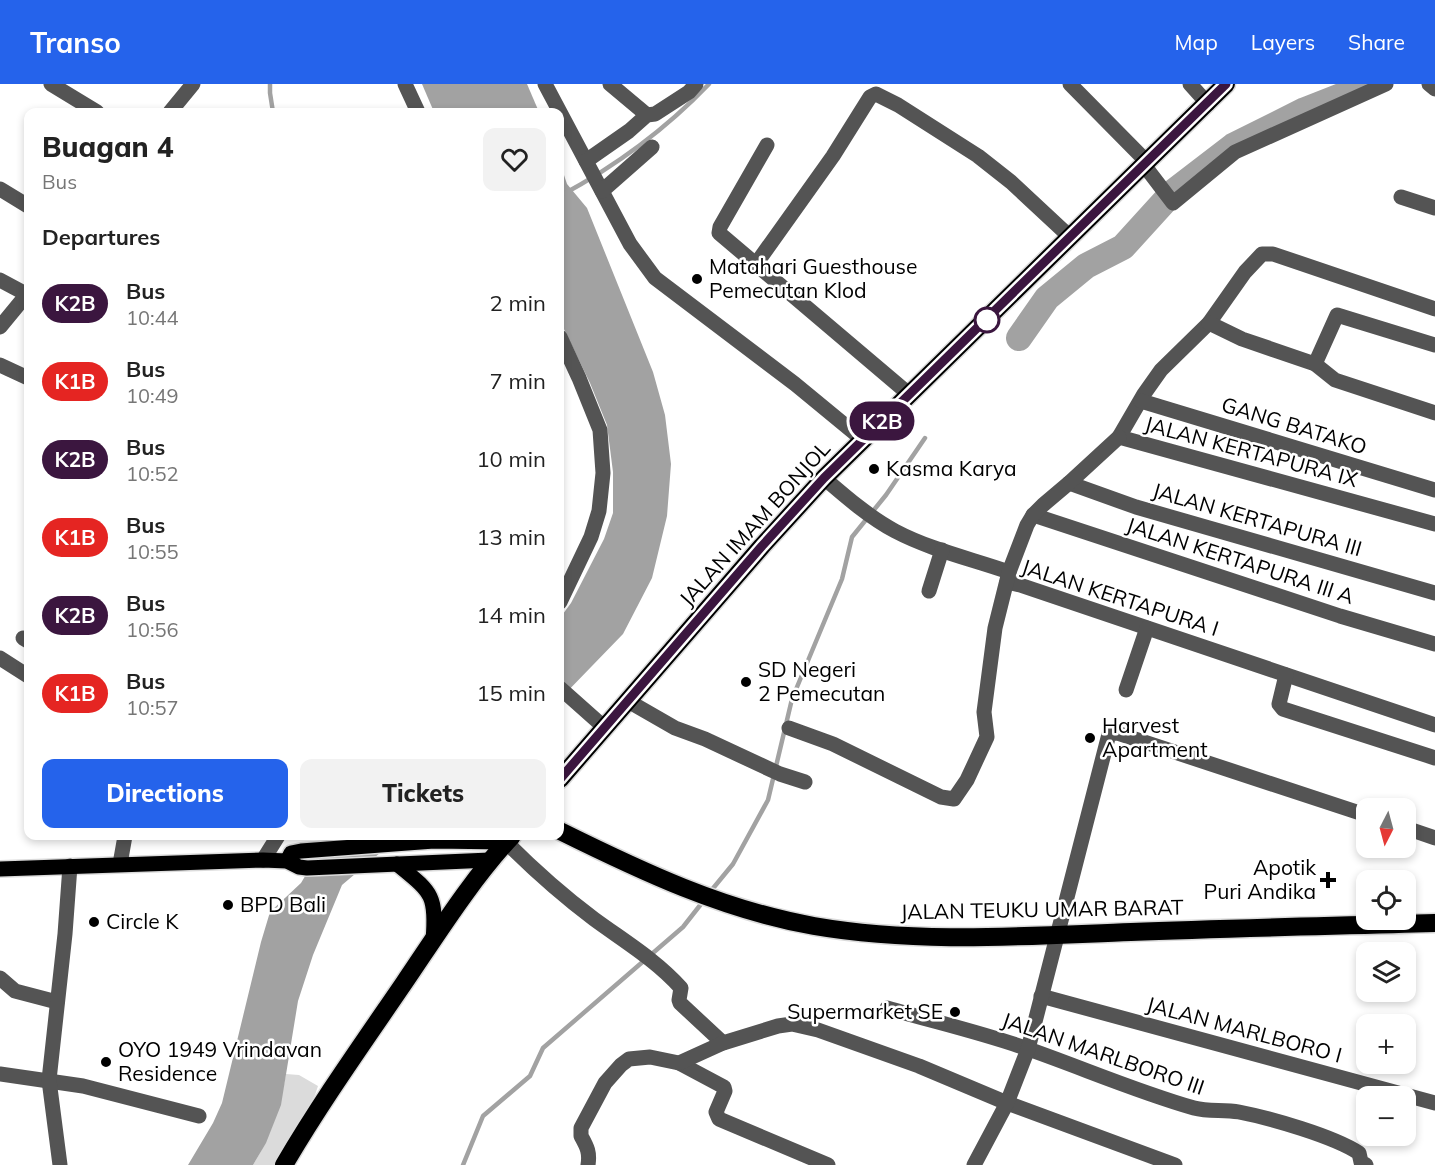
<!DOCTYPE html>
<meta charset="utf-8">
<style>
:root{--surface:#fff;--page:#f2f2f2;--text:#222;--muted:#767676;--accent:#2563eb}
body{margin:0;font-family:Mulish,sans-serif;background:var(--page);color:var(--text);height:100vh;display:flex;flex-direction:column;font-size:22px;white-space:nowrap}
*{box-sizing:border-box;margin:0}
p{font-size:20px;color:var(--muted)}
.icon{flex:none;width:33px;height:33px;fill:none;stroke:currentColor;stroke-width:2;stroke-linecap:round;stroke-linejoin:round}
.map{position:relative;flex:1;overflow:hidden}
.details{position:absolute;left:24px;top:24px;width:540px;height:732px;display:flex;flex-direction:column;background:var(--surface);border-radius:12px;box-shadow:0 3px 9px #0003}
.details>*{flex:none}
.badge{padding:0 12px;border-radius:20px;font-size:21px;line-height:39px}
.needle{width:39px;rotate:186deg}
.controls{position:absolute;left:1356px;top:714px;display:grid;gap:12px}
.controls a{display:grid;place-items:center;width:60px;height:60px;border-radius:12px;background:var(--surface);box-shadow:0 3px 9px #0003;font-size:30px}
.map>.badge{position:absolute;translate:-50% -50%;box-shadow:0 0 0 3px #fff}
h2{padding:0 18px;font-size:22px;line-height:54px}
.round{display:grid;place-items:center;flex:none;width:63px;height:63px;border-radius:12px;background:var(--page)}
.head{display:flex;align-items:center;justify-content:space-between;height:102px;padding:0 18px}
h1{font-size:28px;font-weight:800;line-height:45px}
.cta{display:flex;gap:12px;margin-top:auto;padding:12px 18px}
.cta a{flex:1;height:69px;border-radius:12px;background:var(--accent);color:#fff;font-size:24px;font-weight:800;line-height:69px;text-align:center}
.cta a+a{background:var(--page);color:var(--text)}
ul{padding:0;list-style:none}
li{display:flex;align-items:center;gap:18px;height:78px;padding:0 18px}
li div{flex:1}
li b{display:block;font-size:22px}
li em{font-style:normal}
li .badge{min-width:66px;font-weight:700;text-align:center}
header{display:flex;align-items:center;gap:36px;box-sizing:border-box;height:84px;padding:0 30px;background:var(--accent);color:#fff}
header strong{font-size:28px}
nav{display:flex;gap:33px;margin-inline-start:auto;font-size:21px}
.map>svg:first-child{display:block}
.green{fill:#dbdbdb}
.water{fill:#a2a2a2}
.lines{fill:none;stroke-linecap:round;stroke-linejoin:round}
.stream{stroke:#a2a2a2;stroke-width:4.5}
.river{stroke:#a2a2a2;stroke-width:26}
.major-casing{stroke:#dbdbdb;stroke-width:18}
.highway-casing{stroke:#dbdbdb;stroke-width:21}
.minor{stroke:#545454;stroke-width:15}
.major{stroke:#000;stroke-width:15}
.highway{stroke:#000;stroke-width:18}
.line-casing{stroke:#fff;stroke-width:14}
.line{stroke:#3b163f;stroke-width:9}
.poi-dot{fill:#000;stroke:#fff;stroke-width:2}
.stop-dot{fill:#fff;stroke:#3b163f;stroke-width:3}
.labels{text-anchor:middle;stroke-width:5;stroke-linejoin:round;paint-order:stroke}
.poi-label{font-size:21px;fill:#000;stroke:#fff;text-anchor:start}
.street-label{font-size:21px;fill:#000;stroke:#fff}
</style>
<header>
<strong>Transo</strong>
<nav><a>Map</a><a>Layers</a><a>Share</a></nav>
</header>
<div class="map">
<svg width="1435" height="1081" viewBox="0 0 1435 1081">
<rect width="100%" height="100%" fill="#fff"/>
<path class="green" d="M 286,990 L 299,991 L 318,1002 L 315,1011 L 276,1081 L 253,1081 C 271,1052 280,1024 286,990 Z"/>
<g class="water">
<path d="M 422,0 L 527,0 L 539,28 L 434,28 Z"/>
<path d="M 560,79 L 567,100 L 587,124 L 653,288 L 665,331 L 671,380 L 667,432 L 652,494 L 623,550 L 560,615 L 560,534 L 571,519 L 604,455 L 613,429 L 613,388 L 607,341 L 590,299 L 560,237 Z"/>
<path d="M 329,752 L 400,752 L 342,801 L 313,871 L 298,917 L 281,1021 L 266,1059 L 253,1081 L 188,1081 L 213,1039 L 222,1019 L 261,858 L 270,828 L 301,799 Z"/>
</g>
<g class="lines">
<g class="stream">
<path d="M 270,0 L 270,9 L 273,28"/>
<path d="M 560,112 C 616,82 665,46 709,0"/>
<path d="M 710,808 L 733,780 L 768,716 L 792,615 L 842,495 L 852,453 L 886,411 L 925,354"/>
<path d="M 463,1081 L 483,1032 L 530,992 L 543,964 L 683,843 L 705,815"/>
</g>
<path class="river" d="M 1019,254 L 1047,214 L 1086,182 L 1123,163 L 1173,108 L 1233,62 L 1305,26 L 1364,3"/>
<g class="major-casing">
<g id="major">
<path d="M 287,777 L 291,769 L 301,767 L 434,757 L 506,758"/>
<path d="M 397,780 C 431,808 437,810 433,856"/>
<path d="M 0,785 L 263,776 L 287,777 L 299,783 L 307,784 L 490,776"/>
</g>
</g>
<g class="highway-casing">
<g id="highway">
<path d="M 560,695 L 762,462 L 824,394 L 1226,0"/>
<path d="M 560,747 C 641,787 723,826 814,842 C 918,860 1025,852 1131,848 C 1232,844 1334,842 1435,839"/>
<path d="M 284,1081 C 321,1018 363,959 404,899 C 438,849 471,796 512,752"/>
</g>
</g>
<g class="minor">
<path d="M 51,0 L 97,28"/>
<path d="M 405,0 L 418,28"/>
<path d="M 545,0 L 630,160 L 655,194 L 795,300 L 863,356"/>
<path d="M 610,0 L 647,31"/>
<path d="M 1070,0 L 1147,78"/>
<path d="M 1190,0 L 1208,20"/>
<path d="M 1429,0 L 1435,5"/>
<path d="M 170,28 L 193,0"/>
<path d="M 767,61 L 720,143 L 719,149 L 910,311"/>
<path d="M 586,77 L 629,47 L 647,31 L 655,30 L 689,8 L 696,0"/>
<path d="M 1144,81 L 1173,119 L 1235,68 L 1386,0"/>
<path d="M 0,105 L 28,122"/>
<path d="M 602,107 L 652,63"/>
<path d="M 1401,113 L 1435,124"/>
<path d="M 756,180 L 833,72 L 870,13 L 876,10 L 898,21 L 978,72 L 1011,98 L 1069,152"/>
<path d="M 0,196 L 28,211"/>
<path d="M 1435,225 L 1273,170 L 1262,170 L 1245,188 L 1209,239 L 1161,286 L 1144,310 L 1119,353 L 1435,440"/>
<path d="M 1209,239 L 1242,255 L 1315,280 L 1335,296 L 1435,329"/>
<path d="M 0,243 L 28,209"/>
<path d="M 560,253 L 579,294 L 600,346 L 603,389 L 599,427 L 591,453 L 560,518"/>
<path d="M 1315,280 L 1337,231 L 1435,261"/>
<path d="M 0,281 L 28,294"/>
<path d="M 1141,317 L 1435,406"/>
<path d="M 824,394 C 846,413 869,433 895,447 C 931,466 972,475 1009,488"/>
<path d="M 1069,399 L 1136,423 L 1435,509"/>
<path d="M 1033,431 L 1340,532 L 1435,560"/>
<path d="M 1007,498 L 1020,501 L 1435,641"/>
<path d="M 929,507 L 942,466"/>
<path d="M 23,554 L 28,557"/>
<path d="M 0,574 L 28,592"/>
<path d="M 1286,591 L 1279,620 L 1283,625 L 1435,674"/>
<path d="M 560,604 L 605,644"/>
<path d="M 1126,606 L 1147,544"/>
<path d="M 628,617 L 675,644 L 705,655 L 780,690 L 805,698"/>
<path d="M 789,644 L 833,660 L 941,713 L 954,715 L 967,696 L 987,653 L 984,628 L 995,544 L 1009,488 L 1027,441 L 1033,431 L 1043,421 L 1069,399 L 1119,353"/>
<path d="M 1406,744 L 1435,754"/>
<path d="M 506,758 C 534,786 562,811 594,835 C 624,857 656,876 681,904 L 679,916 L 680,919 L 723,959"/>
<path d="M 263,776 L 278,752"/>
<path d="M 120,780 L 125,752"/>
<path d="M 0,894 L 15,907 L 57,918"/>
<path d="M 1041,912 L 1435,1019"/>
<path d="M 887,924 C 935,938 984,949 1031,966 C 1085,985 1138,1008 1194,1024 C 1209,1028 1224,1025 1239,1028 C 1270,1034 1333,1052 1359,1069 L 1361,1078 L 1366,1081"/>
<path d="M 679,979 L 724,1003 L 725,1007 L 716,1028 L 719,1035 L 828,1081"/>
<path d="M 0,990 L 83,1002 L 199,1032"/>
<path d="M 60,1081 L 49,996 L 65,850 L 70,782"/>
<path d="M 588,1081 C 590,1068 587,1063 581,1052 L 581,1044 L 605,999 L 621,981 L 629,975 L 650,973 L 679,979 L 723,959 L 778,942 L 792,940 L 818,946 L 919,982 L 1007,1019 L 1175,1081"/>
<path d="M 974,1081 L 1007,1019 L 1028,965 L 1109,650 L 1117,649 L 1366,731"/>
</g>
<use href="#major" class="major"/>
<use href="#highway" class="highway"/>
</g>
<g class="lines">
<g class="line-casing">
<path id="line" d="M 560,695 L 762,462 L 824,394 L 1226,0"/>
</g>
<use href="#line" class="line"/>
</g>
<g class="poi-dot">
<circle cx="697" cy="195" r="6"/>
<circle cx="874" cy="385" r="6"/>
<circle cx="746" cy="598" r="6"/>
<circle cx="1090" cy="654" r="6"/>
<path d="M1325 787h6v6h6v6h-6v6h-6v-6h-6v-6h6z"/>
<circle cx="228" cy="821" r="6"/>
<circle cx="94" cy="838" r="6"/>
<circle cx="955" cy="928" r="6"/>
<circle cx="106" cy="978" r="6"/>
</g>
<circle class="stop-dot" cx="987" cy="236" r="12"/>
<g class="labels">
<g class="poi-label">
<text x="709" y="190">Matahari Guesthouse<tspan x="709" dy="24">Pemecutan Klod</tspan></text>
<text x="886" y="392">Kasma Karya</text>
<text x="758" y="593">SD Negeri<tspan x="758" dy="24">2 Pemecutan</tspan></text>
<text x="1102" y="649">Harvest<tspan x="1102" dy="24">Apartment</tspan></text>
<text x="1316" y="791" text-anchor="end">Apotik<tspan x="1316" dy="24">Puri Andika</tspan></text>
<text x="240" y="828">BPD Bali</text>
<text x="106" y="845">Circle K</text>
<text x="943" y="935" text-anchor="end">Supermarket SE</text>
<text x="118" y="973">OYO 1949 Vrindavan<tspan x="118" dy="24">Residence</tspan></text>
</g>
<g class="street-label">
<text transform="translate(1294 342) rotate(17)" y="7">GANG BATAKO</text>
<text transform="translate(1251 368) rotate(15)" y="7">JALAN KERTAPURA IX</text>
<text transform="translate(1257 436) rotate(16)" y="7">JALAN KERTAPURA III</text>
<text transform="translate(755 440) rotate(-48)" y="7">JALAN IMAM BONJOL</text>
<text transform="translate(1240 477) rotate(18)" y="7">JALAN KERTAPURA III A</text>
<text transform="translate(1120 514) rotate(18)" y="7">JALAN KERTAPURA I</text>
<text transform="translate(1042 826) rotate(-1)" y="7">JALAN TEUKU UMAR BARAT</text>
<text transform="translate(1244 946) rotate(15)" y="7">JALAN MARLBORO I</text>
<text transform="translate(1103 970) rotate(19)" y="7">JALAN MARLBORO III</text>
</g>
</g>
</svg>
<div class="controls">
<a><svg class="needle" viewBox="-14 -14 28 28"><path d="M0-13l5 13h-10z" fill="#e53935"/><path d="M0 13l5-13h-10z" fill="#767676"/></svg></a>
<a><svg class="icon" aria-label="locate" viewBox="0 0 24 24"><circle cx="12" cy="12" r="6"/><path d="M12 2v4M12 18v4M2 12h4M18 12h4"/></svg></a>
<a><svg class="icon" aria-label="layers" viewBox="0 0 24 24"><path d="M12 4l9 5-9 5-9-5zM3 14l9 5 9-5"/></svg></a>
<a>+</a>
<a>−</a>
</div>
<b class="badge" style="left:882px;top:337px;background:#3b163f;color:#fff">K2B</b>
<section class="details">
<div class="head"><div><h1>Buagan 4</h1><p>Bus</p></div><a class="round"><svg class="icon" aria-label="heart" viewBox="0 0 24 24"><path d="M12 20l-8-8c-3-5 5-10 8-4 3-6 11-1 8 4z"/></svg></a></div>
<h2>Departures</h2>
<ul>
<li><span class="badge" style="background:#3b163f;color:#fff">K2B</span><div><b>Bus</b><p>10:44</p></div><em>2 min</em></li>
<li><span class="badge" style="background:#e52522;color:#fff">K1B</span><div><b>Bus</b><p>10:49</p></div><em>7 min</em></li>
<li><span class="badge" style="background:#3b163f;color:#fff">K2B</span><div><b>Bus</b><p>10:52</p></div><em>10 min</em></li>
<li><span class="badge" style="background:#e52522;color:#fff">K1B</span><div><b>Bus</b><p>10:55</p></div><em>13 min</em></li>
<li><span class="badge" style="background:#3b163f;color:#fff">K2B</span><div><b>Bus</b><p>10:56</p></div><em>14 min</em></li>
<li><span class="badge" style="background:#e52522;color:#fff">K1B</span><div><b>Bus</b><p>10:57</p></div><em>15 min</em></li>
</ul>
<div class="cta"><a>Directions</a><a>Tickets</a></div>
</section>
</div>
